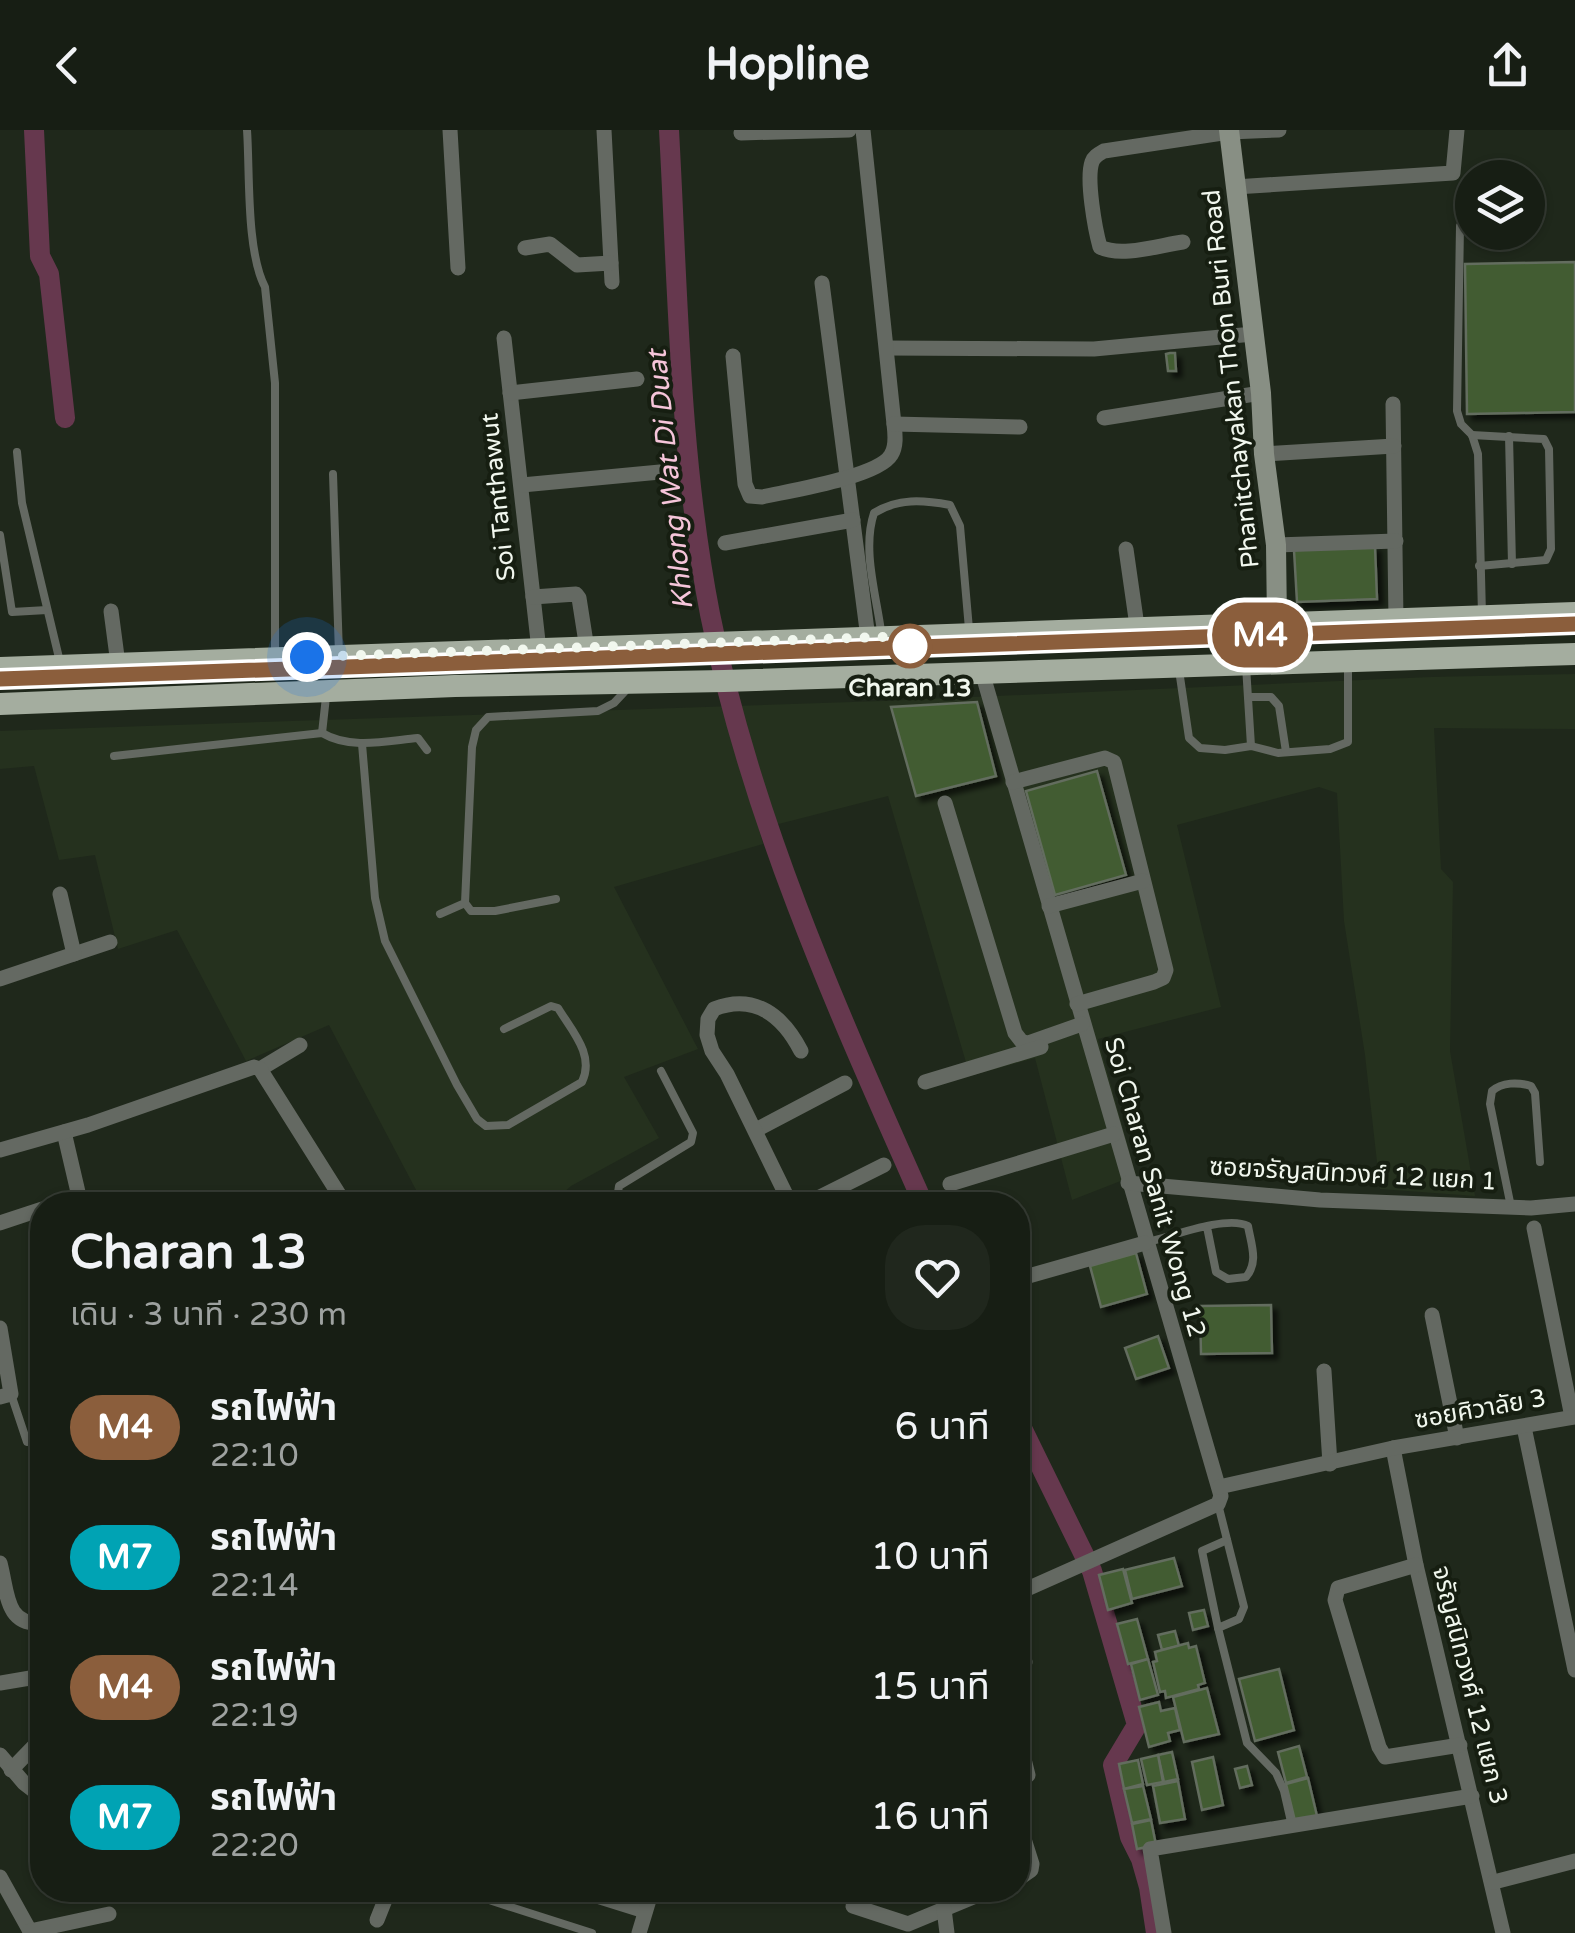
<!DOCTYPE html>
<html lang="th">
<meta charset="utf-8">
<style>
:root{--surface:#171e14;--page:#20271d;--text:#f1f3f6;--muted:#9ea2a0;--line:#363c34}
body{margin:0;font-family:"Varela Round","Noto Sans Thai",sans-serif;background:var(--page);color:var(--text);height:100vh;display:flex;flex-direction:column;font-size:38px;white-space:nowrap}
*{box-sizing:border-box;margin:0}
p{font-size:32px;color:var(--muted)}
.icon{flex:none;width:55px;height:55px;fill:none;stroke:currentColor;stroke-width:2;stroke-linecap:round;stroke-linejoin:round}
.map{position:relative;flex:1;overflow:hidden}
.details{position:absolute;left:30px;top:1062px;width:1000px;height:710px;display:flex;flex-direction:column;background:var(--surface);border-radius:40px;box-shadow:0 2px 8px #0004,0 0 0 2px var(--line)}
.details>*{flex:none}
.badge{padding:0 20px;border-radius:32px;font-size:35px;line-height:65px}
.buttons{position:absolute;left:1455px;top:30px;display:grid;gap:20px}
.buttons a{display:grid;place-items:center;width:90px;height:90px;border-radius:50%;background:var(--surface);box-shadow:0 2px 8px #0004,0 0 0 2px var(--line);font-size:50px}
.you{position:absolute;width:50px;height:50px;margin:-25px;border:8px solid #fff;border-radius:50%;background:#1a73e8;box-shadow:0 0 0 15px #1a73e833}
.map>.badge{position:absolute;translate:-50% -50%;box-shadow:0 0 0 5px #fff}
.round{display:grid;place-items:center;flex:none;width:105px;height:105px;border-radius:40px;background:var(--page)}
.head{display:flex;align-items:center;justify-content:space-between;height:170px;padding:0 40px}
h1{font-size:48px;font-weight:800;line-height:75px}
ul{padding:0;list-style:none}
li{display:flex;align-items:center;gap:30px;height:130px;padding:0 40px}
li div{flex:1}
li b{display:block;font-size:38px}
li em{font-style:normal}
li .badge{min-width:110px;font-weight:700;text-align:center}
header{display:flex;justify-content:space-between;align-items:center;height:130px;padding:0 40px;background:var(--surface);font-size:45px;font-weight:800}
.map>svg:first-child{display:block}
.built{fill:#25311e}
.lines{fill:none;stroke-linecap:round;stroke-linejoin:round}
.canal{stroke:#66384e;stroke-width:20}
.building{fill:#425c32;stroke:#636d5e;stroke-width:2.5;filter:url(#shadow)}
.lane{stroke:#646962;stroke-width:8}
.street{stroke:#646962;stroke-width:15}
.secondary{stroke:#888f84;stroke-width:20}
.primary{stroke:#a4ad9f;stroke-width:22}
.rail{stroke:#90988d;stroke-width:5;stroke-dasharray:18 18;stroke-linecap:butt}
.line-casing{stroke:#fff;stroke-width:22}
.line{stroke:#8b5e3c;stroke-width:15}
.walk{stroke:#f1f7ee;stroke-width:10;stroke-dasharray:0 18}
.stop-dot{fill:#fff;stroke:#8b5e3c;stroke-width:5}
.labels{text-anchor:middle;stroke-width:8;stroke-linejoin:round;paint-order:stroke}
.street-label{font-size:25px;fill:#f1f7ee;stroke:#161e11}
.stop-label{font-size:25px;font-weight:bold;fill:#f1f7ee;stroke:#161e11}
.water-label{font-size:28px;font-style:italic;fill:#f6c5da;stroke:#161e11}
</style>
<header><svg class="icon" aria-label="back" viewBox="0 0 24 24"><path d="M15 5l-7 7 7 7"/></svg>Hopline<svg class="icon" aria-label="share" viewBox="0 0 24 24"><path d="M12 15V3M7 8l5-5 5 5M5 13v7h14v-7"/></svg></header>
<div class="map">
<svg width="1575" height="1803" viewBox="0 0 1575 1803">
<defs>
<filter id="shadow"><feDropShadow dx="5.5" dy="5.5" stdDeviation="2.5" flood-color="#0009"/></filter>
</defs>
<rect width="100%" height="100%" fill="#1f281b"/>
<path class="built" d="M 1575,544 L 1575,599 L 1434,598 L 1441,739 L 1453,752 L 1450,921 L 1475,1066 L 1380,1059 L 1365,925 L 1344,791 L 1337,663 L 1319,657 L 1177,695 L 1221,877 L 1098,909 L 1136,1045 L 1072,1070 L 1035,928 L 970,946 L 888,666 L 759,699 L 763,714 L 614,757 L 698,919 L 624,947 L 659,1008 L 571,1056 L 550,1075 L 471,1075 L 466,1069 L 458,1075 L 424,1075 L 329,895 L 246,931 L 177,800 L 118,819 L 95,725 L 59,730 L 34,636 L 0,639 L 0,601 L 882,571 L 1431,547 Z"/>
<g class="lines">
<g class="canal">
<path d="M 34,0 L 40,126 L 49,144 L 65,288"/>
<path d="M 669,0 C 678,161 679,325 710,484 C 751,690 839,884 924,1075"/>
<path d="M 1018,1290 L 1092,1441 L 1137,1595 L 1113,1635 L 1130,1707 L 1141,1729 L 1149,1757 L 1156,1803"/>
</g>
</g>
<g class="building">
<path d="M 1575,132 L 1575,282 L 1467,284 L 1465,134 Z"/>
<path d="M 1170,223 L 1175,223 L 1176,241 L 1168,241 L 1166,224 Z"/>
<path d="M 1375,416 L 1377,469 L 1297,472 L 1294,420 Z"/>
<path d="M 977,572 L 996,646 L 916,666 L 891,577 Z"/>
<path d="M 1097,641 L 1126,745 L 1055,765 L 1026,661 Z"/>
<path d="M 1136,1123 L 1147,1164 L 1101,1177 L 1090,1136 Z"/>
<path d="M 1271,1175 L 1272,1223 L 1201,1224 L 1200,1176 Z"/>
<path d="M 1158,1206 L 1169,1238 L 1136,1249 L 1125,1218 Z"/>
<path d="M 1174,1428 L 1182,1456 L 1132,1469 L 1125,1440 Z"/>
<path d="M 1123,1439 L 1132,1473 L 1108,1480 L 1099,1445 Z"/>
<path d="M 1204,1480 L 1208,1496 L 1193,1500 L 1189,1483 Z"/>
<path d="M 1137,1489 L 1148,1529 L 1128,1534 L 1117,1494 Z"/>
<path d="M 1175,1501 L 1179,1516 L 1162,1520 L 1158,1505 Z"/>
<path d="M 1188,1513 L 1189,1518 L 1196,1516 L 1205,1553 L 1198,1555 L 1199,1559 L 1166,1568 L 1165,1561 L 1160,1562 L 1153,1532 L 1157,1531 L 1155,1522 Z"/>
<path d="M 1148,1529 L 1158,1565 L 1140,1570 L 1131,1534 Z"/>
<path d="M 1279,1539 L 1294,1600 L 1255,1611 L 1239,1549 Z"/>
<path d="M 1207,1558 L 1219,1604 L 1184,1612 L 1173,1567 Z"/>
<path d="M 1159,1572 L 1161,1581 L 1175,1578 L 1180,1600 L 1168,1603 L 1170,1611 L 1149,1617 L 1139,1577 Z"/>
<path d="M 1299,1616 L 1307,1647 L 1286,1653 L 1278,1622 Z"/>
<path d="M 1172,1622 L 1178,1649 L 1164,1652 L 1158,1625 Z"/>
<path d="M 1158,1625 L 1163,1652 L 1147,1655 L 1141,1629 Z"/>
<path d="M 1213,1627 L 1223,1675 L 1202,1680 L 1192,1632 Z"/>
<path d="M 1138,1630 L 1143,1654 L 1124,1659 L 1119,1634 Z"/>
<path d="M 1247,1636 L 1252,1655 L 1240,1658 L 1235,1639 Z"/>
<path d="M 1308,1648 L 1317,1686 L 1295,1691 L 1286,1654 Z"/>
<path d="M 1178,1651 L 1185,1689 L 1160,1693 L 1153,1656 Z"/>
<path d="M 1143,1656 L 1151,1689 L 1132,1693 L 1124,1659 Z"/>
<path d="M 1151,1690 L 1156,1715 L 1137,1719 L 1132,1694 Z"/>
</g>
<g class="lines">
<g class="lane">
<path d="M 247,0 C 250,42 246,121 265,157 L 275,253 L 275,523"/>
<path d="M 1460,96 L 1457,281 L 1461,294 L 1472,305 L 1478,324 L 1482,485"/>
<path d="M 1472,305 L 1544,309 L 1549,319 L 1551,419 L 1546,430 L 1479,436"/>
<path d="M 1509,306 L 1512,434"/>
<path d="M 17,322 L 22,373 L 60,532"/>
<path d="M 333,344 L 339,524"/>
<path d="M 0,405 L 12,482 L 47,480"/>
<path d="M 881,501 C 876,464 862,419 874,383 C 898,368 923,370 950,375 L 960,396 L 969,499"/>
<path d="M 1246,536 L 1251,616"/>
<path d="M 1179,540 L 1189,608 L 1200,618 L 1225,620 L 1251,616 L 1278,623 L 1330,619 L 1348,612 L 1348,536"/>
<path d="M 1248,567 L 1271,567 L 1279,576 L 1286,622"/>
<path d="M 322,603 L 326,567"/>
<path d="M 362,614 L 375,768 L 385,811 L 457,955 L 477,989 L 486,996 L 508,995 L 582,952 C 595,925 572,901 558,878 L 551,876 L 504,899"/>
<path d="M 114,626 L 322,603 C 351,620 386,611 418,608 L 427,620"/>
<path d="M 465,773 L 471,781 L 495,781 L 556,769"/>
<path d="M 440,784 L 465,773 L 472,617 L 476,600 L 488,587 L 598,581 L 614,573 L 629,557"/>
<path d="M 616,1075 L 619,1056 L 691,1012 L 693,1003 L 661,941"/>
<path d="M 1511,1077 L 1490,974 L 1492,961 C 1502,952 1518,952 1531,956 L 1535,963 L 1540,1032"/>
<path d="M 1148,1112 C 1173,1106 1227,1085 1248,1096 C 1251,1114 1259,1132 1246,1147 L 1228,1149 L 1216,1142 L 1207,1097"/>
<path d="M 11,1264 L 27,1312"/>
<path d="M 1218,1374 L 1244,1477 L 1239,1489 L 1218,1498 L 1247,1613 L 1276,1643 L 1284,1661 L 1292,1696"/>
<path d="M 1218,1498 L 1202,1421 L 1227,1410"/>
<path d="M 492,1771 L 592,1803"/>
</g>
<g class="street">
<path d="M 450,0 L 458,138"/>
<path d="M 604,0 L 612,152"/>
<path d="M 741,3 L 849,0"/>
<path d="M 1235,57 L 1453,43 L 1457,0"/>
<path d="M 1183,112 C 1160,115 1121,128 1100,117 C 1095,99 1086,49 1092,32 C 1094,26 1099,24 1104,21 L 1229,2 L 1279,0"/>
<path d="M 525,118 L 550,114 L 577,135 L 611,133"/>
<path d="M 822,153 L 868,508"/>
<path d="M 504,208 L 539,520"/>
<path d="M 887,218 L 1094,219 L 1253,204"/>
<path d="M 733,226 L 745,354 L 750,366 L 762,367 C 788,361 878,347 891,325 C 897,316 895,303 894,294 L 863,0"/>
<path d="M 510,263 L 637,249"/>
<path d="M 1393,274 L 1396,490"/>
<path d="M 1104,288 L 1261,263"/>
<path d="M 894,294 L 1020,297"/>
<path d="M 1264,324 L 1394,316"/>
<path d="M 522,355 L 660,342"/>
<path d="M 725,413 L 853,390"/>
<path d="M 1276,415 L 1396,411"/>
<path d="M 1126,419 L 1137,496"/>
<path d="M 533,467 L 576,464 L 579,468 L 587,519"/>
<path d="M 111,481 L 118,534"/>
<path d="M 982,542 L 1221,1366 L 1218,1374 L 1018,1463"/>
<path d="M 1013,652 L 1105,628 L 1114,632 L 1166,840 L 1163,848 L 1154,852 L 1077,874"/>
<path d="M 945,673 L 1015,903 L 1022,912 L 1028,913 L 1082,894"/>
<path d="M 1049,776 L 1143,751"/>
<path d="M 74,824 L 110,812"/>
<path d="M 0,849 L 74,824 L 60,764"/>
<path d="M 260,939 L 300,915"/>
<path d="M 925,952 L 1041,917"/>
<path d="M 756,1000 L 845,953"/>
<path d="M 64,1002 L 81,1075"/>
<path d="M 0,1020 L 88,995 L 254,937 L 260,939 L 340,1066"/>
<path d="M 1128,1053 L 1320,1070 L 1531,1078 L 1575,1074"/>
<path d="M 950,1054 L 1114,1004"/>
<path d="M 56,1075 L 65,1072"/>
<path d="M 791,1075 L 727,944 L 712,921 L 707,905 L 708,889 L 714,879 C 755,863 783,886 801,921"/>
<path d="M 804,1075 L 884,1035"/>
<path d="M 0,1093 L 42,1079"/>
<path d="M 1534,1098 L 1572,1287"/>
<path d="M 1018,1149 L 1145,1113"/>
<path d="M 1432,1185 L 1457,1308"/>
<path d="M 0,1198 L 11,1264 L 0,1267"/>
<path d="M 1324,1241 L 1330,1334"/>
<path d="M 1524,1297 L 1575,1540"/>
<path d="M 1393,1318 L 1416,1435 L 1503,1803"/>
<path d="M 1219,1357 L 1393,1318 L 1575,1287"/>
<path d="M 0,1433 C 8,1463 5,1496 42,1493"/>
<path d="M 1416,1435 L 1338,1458 L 1335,1470 L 1379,1617 L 1385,1627 L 1460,1615"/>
<path d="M 1018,1510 L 1025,1532 L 1018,1544"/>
<path d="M 0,1553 L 42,1546"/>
<path d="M 1018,1605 L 1028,1645 L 1018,1655"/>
<path d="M 0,1625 L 24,1653 L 42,1667"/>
<path d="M 11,1640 L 42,1608"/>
<path d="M 1018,1690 L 1032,1734 L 1031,1740 L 1018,1749"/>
<path d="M 0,1747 L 31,1803"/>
<path d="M 1494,1752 L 1575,1731"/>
<path d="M 578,1760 L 645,1781"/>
<path d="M 853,1776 L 908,1794 L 990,1760"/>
<path d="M 944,1779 L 947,1803"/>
<path d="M 377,1790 L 389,1760"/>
<path d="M 30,1801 L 109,1784"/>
<path d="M 639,1803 L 652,1760"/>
<path d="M 1164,1803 L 1150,1719 L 1472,1666"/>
</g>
<path class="secondary" d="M 1229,0 L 1261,263 L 1264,324 L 1276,415 L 1277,493"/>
<g class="primary">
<path d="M 0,538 L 1575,483"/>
<path d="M 0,574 L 455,556 L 724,551 L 1575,524"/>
</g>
<path class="rail" d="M 0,549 L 1575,494"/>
</g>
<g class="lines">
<g class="line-casing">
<path id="line" d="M 0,549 L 1575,494"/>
</g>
<use href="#line" class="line"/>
<path class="walk" d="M 307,527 L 911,506 L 910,516"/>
</g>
<circle class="stop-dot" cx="910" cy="516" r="20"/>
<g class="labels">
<g class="street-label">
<text transform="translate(1230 249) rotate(-96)" y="9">Phanitchayakan Thon Buri Road</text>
<text transform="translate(497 367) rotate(-96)" y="9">Soi Tanthawut</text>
<text transform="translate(1353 1043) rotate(3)" y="9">ซอยจรัญสนิทวงศ์ 12 แยก 1</text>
<text transform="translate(1156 1057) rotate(74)" y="9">Soi Charan Sanit Wong 12</text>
<text transform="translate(1480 1278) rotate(-10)" y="9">ซอยศิวาลัย 3</text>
<text transform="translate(1471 1555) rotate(76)" y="9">จรัญสนิทวงศ์ 12 แยก 3</text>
</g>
<g class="stop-label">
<text x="910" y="566">Charan 13</text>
</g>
<g class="water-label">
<text transform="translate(669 350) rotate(-96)" y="10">Khlong Wat Di Duat</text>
</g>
</g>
</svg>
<div class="buttons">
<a><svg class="icon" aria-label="layers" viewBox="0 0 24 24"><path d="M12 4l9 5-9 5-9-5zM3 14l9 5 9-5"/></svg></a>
</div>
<div class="you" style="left:307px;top:527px"></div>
<b class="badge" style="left:1260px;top:505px;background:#8b5e3c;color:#fff">M4</b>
<section class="details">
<div class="head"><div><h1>Charan 13</h1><p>เดิน · 3 นาที · 230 m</p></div><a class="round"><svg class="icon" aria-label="heart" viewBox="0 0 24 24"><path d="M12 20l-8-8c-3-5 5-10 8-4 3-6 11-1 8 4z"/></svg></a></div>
<ul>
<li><span class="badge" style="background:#8b5e3c;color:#fff">M4</span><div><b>รถไฟฟ้า</b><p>22:10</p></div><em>6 นาที</em></li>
<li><span class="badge" style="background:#00a3b4;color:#fff">M7</span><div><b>รถไฟฟ้า</b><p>22:14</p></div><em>10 นาที</em></li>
<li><span class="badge" style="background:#8b5e3c;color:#fff">M4</span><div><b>รถไฟฟ้า</b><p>22:19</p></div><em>15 นาที</em></li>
<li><span class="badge" style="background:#00a3b4;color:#fff">M7</span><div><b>รถไฟฟ้า</b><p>22:20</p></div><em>16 นาที</em></li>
</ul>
</section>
</div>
